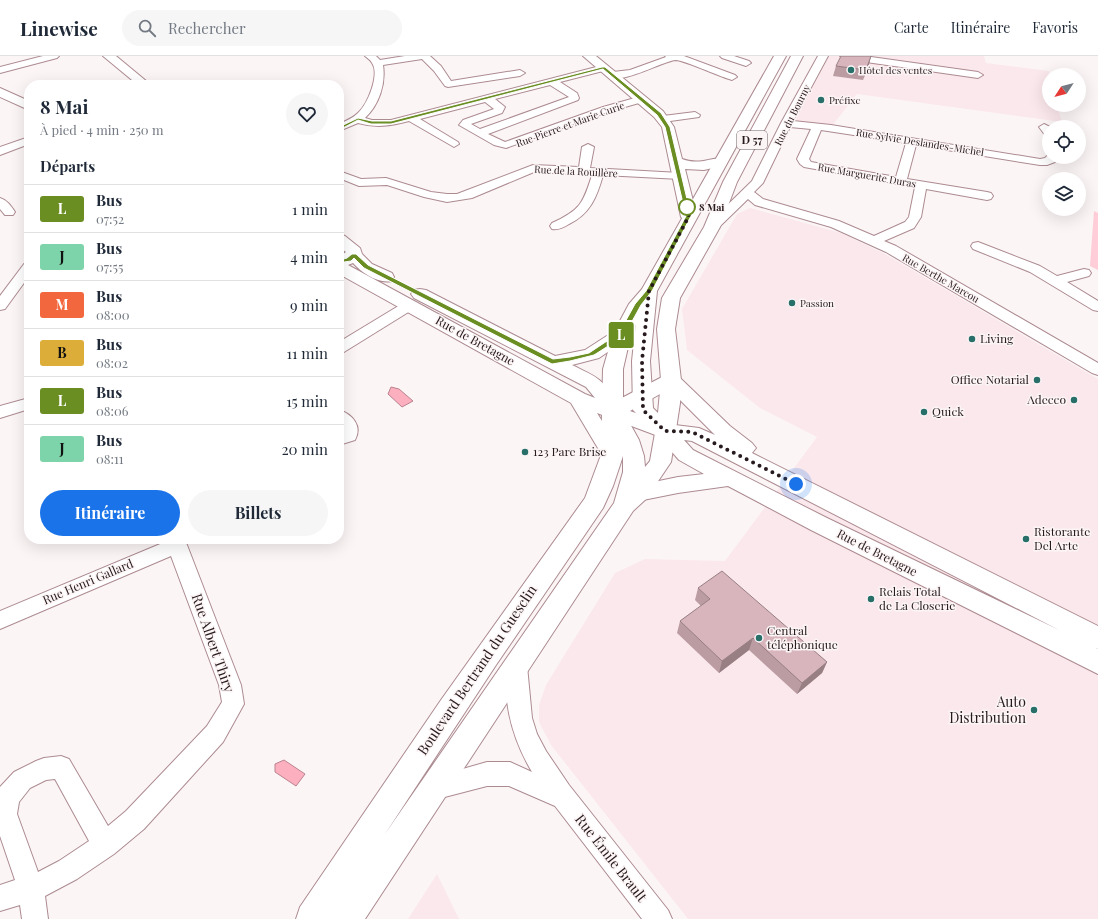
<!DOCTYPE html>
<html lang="fr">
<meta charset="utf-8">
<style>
:root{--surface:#fff;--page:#f6f6f7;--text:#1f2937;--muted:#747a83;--line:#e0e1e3;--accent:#1a73e8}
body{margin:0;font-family:"Playfair Display",serif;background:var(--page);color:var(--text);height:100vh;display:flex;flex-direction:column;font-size:15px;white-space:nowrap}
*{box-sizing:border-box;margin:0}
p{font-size:13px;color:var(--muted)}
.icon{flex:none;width:22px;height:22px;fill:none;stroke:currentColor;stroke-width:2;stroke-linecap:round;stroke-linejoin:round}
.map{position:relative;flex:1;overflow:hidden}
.sheet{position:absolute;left:24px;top:24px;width:320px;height:464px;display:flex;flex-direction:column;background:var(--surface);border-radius:16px;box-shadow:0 4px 16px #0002}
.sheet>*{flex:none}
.badge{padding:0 8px;border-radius:3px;font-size:14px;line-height:26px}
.needle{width:26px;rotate:234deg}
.buttons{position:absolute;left:1042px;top:12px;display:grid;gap:8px}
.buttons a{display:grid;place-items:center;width:44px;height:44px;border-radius:50%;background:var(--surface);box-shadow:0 4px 16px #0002;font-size:20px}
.you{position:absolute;width:20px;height:20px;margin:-10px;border:3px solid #fff;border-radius:50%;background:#1a73e8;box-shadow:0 0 0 6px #1a73e833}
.map>.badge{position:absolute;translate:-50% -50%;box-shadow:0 0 0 2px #fff}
h2{padding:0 16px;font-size:15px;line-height:36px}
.round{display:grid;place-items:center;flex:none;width:42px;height:42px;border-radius:21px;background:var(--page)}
.head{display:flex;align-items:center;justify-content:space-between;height:68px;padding:0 16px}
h1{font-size:19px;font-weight:700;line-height:30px}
.button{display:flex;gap:8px;margin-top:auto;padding:8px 16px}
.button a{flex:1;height:46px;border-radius:24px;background:var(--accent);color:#fff;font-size:16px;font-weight:700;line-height:46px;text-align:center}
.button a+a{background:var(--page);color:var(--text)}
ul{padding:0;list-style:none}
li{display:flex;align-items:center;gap:12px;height:48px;padding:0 16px;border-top:1px solid var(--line)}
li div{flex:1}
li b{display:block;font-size:15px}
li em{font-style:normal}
li .badge{min-width:44px;font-weight:700;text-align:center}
header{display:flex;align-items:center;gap:24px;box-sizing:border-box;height:56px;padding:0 20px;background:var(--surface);border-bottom:1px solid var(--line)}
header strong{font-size:19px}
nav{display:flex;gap:22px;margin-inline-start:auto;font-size:14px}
.search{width:280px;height:36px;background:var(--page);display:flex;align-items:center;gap:10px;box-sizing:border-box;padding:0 14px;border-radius:22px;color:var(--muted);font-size:15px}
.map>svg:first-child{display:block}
.built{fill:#fbe8ec}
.green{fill:#fecdd7}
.water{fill:#fbafbf;stroke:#bb828e}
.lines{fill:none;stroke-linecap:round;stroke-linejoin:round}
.street-casing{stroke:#ac8b91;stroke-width:2}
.secondary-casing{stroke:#ac8b91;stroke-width:2}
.primary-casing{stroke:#ac8b91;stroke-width:2}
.street{fill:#fff;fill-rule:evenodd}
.secondary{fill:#fff;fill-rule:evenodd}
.primary{fill:#fff;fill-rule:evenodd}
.wall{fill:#ba9ca2}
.shaded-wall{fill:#977f84}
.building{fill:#d8b5bc;stroke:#977f84}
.line{fill:#6b8e23;stroke:#fff}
.walk{stroke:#271a1d;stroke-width:4;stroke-dasharray:0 7.2}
.poi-dot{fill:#276f68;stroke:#fcf5f6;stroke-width:1.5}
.stop-dot{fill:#fff;stroke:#6b8e23;stroke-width:2}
.labels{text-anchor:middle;stroke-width:3;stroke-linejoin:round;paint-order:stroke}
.far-poi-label{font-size:10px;fill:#271a1d;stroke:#fcf5f6;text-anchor:start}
.far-street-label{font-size:10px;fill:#271a1d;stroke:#fcf5f6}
.far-stop-label{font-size:10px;font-weight:bold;fill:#271a1d;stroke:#fcf5f6;text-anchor:start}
.shield{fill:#fcf5f6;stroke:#675c5e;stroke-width:1}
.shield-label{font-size:11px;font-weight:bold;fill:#271a1d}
.poi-label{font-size:12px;fill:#271a1d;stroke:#fcf5f6;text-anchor:start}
.street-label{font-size:12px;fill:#271a1d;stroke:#fcf5f6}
.near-street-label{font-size:14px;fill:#271a1d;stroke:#fcf5f6}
.near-poi-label{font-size:14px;fill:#271a1d;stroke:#fcf5f6;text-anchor:end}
</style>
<header>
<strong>Linewise</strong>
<div class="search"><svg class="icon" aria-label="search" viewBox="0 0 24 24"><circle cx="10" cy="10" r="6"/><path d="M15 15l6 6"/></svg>Rechercher</div>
<nav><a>Carte</a><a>Itinéraire</a><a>Favoris</a></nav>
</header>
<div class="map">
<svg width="1098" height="863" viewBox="0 0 1098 863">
<rect width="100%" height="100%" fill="#fcf5f6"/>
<g class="built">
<path d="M 829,0 L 984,0 L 986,7 L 1049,15 L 1049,49 L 1057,49 L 1062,66 L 857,38 L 832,70 L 795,65 Z"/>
<path d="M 750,152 L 841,177 L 885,198 L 1098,323 L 1098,863 L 688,863 L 551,689 L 539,666 L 539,649 L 546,629 L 615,517 L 645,503 L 725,505 L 817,381 L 760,352 L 687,294 L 682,253 L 737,158 Z"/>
<path d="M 437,818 L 459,863 L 408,863 Z"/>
</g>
<path class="green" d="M 1094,155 L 1098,157 L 1098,214 L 1090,210 Z"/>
<g class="water">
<path d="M 391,331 L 399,333 L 413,345 L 402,351 L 388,338 Z"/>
<path d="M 284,704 L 305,718 L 296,730 L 275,716 L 275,708 Z"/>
</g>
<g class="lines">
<g class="street-casing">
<g id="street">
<path d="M 43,0 L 59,0 L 57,2 L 0,17 L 0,11 Z"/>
<path d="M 365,0 L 376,0 L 380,4 L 405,0 L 430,0 L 441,10 L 451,25 L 520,14 L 525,17 L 520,20 L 448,31 L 445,30 L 434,15 L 422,3 L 383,9 C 386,28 379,49 365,62 L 372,64 L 391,64 L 604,9 L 607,10 L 609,12 L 607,14 L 560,26 L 577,37 L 579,42 L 578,44 L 488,78 L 505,86 L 603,51 L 642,40 L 647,43 L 646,45 L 611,55 L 506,92 L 494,89 L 459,69 L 463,64 L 494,53 L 485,46 L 420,63 L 458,86 L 459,88 L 454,91 L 409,65 C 391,70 376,72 358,67 L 339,75 L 339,68 C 346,65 353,62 358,57 C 368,48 380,18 372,7 C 371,4 367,2 365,0 ZM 550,29 L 569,41 L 480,73 L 471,68 L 502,57 L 505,51 L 495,43 Z"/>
<path d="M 665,0 L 684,0 L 735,19 L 737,21 L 732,24 L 729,23 C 719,20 683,4 676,4 C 662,5 619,31 608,19 L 613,16 L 630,14 L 666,1 Z"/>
<path d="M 720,0 L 734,0 L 749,5 L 751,7 L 746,10 L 722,2 Z"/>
<path d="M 818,0 L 828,0 L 793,65 L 831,69 L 1040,103 L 1045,102 L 1049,98 L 1049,101 L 1057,101 L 1055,106 L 1047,109 L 1040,109 L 916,89 L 907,123 L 987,136 L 991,137 L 993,140 L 991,143 L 987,144 L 926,133 L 921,161 L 914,172 L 884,185 L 896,190 L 1098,307 L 1098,319 L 1092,317 L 886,196 L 831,171 L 755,149 L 748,143 L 716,174 L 708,174 L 706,171 L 708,168 L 752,125 L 781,67 ZM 790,71 L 811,73 L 797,103 L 800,108 L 804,111 L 915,131 L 909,161 L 905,166 L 874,180 L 839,165 L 763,143 L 754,136 L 763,127 ZM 821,74 L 906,87 L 896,121 L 811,106 L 809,103 Z"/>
<path d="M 840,0 L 864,0 L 978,16 L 983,19 L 978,22 L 845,3 Z"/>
<path d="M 695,56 L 700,59 L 699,61 L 663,66 L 658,63 L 663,60 Z"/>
<path d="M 1044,68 L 1050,71 L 1049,80 L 1045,79 L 1039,71 Z"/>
<path d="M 29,81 L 29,88 L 0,99 L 0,91 Z"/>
<path d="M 588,88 L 594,91 L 590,112 L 680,117 L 684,118 L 686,120 L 684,122 L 680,123 L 603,119 C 597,141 590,158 569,168 C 563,172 558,174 552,173 L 550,170 L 552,167 C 580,154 583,148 592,119 L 534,116 L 472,142 L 447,146 L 424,141 L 387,129 L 359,130 L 339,122 L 339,115 L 361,123 L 386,122 L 431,136 L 447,138 L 457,138 L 533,109 L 579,111 L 582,91 Z"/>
<path d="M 0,142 C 7,144 11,150 15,156 L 13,159 L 5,159 L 0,153 Z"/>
<path d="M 978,186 L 1040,210 L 1057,220 L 1084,213 L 1089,214 L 1091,217 L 1089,220 L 1067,226 L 1098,245 L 1098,255 L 1093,254 L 1030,216 L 973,193 L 971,190 L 973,187 Z"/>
<path d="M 29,207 L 29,220 L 5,253 L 0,254 L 0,240 L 24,208 Z"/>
<path d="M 410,245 L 415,246 L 417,249 L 415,252 L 344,296 L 339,298 L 339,286 L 405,246 Z"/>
<path d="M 29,342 L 29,353 L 0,362 L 0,350 Z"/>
<path d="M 339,354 C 352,358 363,370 355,384 L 339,389 L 339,377 L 341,376 L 339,368 Z"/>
<path d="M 164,483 L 184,483 L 187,489 L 241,629 L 244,648 L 223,686 L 144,773 L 114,798 L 77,823 L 45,840 L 48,863 L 22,863 L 20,849 L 0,855 L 0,829 L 15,824 L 0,780 L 0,731 L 14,716 L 36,705 L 44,702 L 61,700 L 69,703 L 108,770 L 126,755 L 207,670 L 222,646 L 219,629 L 171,500 L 0,573 L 0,555 L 165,486 ZM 55,723 L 89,785 L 59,805 L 38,816 L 17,758 L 19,746 L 30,732 L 46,724 Z"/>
<path d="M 516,600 L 524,603 L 527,610 L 532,662 L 537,678 L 546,695 L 569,729 L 668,854 L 672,863 L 642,863 L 555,750 L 509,730 L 487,730 L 433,744 L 424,740 L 421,732 L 424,724 L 487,706 L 510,706 L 532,716 C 516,689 507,661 506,631 C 505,621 504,612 508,603 Z"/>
</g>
</g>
<g class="secondary-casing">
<g id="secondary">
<path d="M 103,0 L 116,0 L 151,29 L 138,29 Z"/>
<path d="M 583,0 L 596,0 L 663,55 L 674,71 L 682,103 C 701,110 711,100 725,103 L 727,106 L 725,109 L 704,114 L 685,113 L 697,161 L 694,164 L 689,166 L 684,164 L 681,161 L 662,71 L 654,61 Z"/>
<path d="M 0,32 L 29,45 L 29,54 L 0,41 Z"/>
<path d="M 339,178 L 345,180 L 360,192 L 362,198 L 372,208 L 392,217 L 394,221 L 392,225 C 378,228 362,217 353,207 L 348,209 L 585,338 L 595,342 L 586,331 L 414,242 L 411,238 L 414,234 L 420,233 L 426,234 L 555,300 L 585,294 L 616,274 L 622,273 L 628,274 L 631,278 L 628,282 L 599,302 L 572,309 C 596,321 601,321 616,345 L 664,320 L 671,318 L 678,320 L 730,370 L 752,387 L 756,392 L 752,397 L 1098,570 L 1098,593 L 1096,592 L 1098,593 L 1098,618 L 811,474 L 728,430 L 678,437 L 638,445 L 630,443 L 627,437 L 630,431 L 678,421 L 704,418 L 679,404 L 658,380 L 597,357 L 623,399 L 619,404 L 612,406 L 605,404 L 571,347 L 339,218 L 339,201 L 346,196 L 339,191 ZM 669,333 L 715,379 L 699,372 L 667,368 L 630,355 ZM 684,384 L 692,385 L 1059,574 L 827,462 L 693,394 Z"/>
</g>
</g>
<g class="primary-casing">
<path id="primary" d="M 774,0 L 786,0 L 657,235 L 650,305 L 653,352 L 658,357 L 661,324 L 657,273 L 662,242 L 704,171 L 723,126 L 791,0 L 803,0 L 737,126 L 720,171 L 680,242 L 675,273 L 681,324 L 680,347 L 671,406 L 646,443 L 633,455 L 365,863 L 296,863 L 300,851 L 441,644 L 585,442 L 601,399 L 603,313 L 613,278 L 629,248 L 642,233 ZM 636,268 L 632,305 L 633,354 L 655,377 L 650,405 L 645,411 L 644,400 L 639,384 L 623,355 L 623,313 L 631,278 ZM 623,400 L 623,416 L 614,447 L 385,778 L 496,609 L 603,452 L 613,430 Z"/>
</g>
<use href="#street" class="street"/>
<use href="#secondary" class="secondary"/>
<use href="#primary" class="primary"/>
</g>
<g class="wall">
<path d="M 871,0 L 869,8 L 863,24 L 833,20 L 836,10 Z"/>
<path d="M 698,532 L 827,606 L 822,617 L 797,638 L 749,594 L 719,617 L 677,577 L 680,565 L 701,550 L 695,544 Z"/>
</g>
<g class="shaded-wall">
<path d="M 871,0 L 869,8 L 863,24 L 866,14 Z"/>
<path d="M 753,582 L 749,594 L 719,617 L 722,605 Z"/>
<path d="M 827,606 L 822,617 L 797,638 L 802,627 Z"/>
</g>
<g class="building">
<path d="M 841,0 L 871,0 L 866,14 L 836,10 Z"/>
<path d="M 722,515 L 827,606 L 802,627 L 753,582 L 722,605 L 680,565 L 710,543 L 698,532 Z"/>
</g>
<path class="line" d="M 602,11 L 605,11 L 661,57 L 670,71 L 691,160 L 652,235 L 641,249 L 624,280 L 594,299 L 570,305 L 552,308 L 364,212 L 354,202 L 351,205 L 337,207 L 337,205 L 347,202 L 352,198 L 356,198 L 368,209 L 553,303 L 570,301 L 589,297 L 619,277 L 635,248 L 646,235 L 686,160 L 665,71 L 657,59 L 603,13 L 391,68 L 371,68 L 358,64 L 341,73 L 337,72 L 358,62 L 372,65 L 391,65 Z"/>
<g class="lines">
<path class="walk" d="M 687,151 L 686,148 L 689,160 L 649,235 L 642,305 L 643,354 L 665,375 L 692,376 L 796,428"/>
</g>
<g class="poi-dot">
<circle cx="851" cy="14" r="4"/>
<circle cx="821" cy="44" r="4"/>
<circle cx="792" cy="247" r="4"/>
<circle cx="972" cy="283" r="4"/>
<circle cx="1037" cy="324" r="4"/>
<circle cx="1074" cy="344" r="4"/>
<circle cx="924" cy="356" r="4"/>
<circle cx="525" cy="396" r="4"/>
<circle cx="1026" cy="483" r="4"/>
<circle cx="871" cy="543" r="4"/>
<circle cx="759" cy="582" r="4"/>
<circle cx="1034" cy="654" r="4"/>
</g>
<circle class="stop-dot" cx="687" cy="151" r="8"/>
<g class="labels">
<g class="far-poi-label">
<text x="859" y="18">Hôtel des ventes</text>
<text x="829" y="48">Préfixe</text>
<text x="800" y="251">Passion</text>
</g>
<g class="far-street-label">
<text transform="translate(792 59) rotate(-63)" y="4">Rue du Bourny</text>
<text transform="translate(570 68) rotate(-20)" y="4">Rue Pierre et Marie Curie</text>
<text transform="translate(920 86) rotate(9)" y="4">Rue Sylvie Deslandes-Michel</text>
<text transform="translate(576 115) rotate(3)" y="4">Rue de la Rouillère</text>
<text transform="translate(867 119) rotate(10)" y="4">Rue Marguerite Duras</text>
<text transform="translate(941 222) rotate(30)" y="4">Rue Berthe Marcou</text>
</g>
<g class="far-stop-label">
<text x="699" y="155">8 Mai</text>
</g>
<rect class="shield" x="737" y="75" width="30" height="18" rx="3"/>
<g class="shield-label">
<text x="752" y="88">D 57</text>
</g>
<g class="poi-label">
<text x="980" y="287">Living</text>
<text x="1029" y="328" text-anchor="end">Office Notarial</text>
<text x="1066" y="348" text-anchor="end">Adecco</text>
<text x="932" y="360">Quick</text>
<text x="533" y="400">123 Pare Brise</text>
<text x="1034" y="480">Ristorante<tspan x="1034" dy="14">Del Arte</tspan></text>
<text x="879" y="540">Relais Total<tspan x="879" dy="14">de La Closerie</tspan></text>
<text x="767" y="579">Central<tspan x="767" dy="14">téléphonique</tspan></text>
</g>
<g class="street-label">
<text transform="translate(475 285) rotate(29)" y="4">Rue de Bretagne</text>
<text transform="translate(877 497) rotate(27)" y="4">Rue de Bretagne</text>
<text transform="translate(88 526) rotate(-23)" y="4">Rue Henri Gallard</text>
</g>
<g class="near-street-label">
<text transform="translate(213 587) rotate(71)" y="5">Rue Albert Thiry</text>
<text transform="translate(477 614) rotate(-56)" y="5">Boulevard Bertrand du Guesclin</text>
<text transform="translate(611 802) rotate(52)" y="5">Rue Émile Brault</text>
</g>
<g class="near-poi-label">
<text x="1026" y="651">Auto<tspan x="1026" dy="16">Distribution</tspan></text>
</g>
</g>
</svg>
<div class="buttons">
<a><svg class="needle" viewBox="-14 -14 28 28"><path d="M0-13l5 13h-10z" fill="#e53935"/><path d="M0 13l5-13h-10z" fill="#747a83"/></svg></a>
<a><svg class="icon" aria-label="locate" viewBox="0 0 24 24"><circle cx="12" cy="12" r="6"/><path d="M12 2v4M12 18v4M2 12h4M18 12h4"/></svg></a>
<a><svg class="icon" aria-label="layers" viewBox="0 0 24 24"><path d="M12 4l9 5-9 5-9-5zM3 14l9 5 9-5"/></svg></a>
</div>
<div class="you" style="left:796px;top:428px"></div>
<b class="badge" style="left:621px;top:279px;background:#6b8e23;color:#fff">L</b>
<section class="sheet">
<div class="head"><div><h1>8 Mai</h1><p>À pied · 4 min · 250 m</p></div><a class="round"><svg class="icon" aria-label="heart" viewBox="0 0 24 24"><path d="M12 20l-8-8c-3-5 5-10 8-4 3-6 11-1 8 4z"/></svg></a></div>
<h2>Départs</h2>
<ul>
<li><span class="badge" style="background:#6b8e23;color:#fff">L</span><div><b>Bus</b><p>07:52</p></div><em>1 min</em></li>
<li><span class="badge" style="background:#7dd3aa;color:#111">J</span><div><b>Bus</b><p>07:55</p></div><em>4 min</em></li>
<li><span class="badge" style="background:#f2673d;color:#fff">M</span><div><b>Bus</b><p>08:00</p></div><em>9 min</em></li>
<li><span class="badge" style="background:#ddad3a;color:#111">B</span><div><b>Bus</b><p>08:02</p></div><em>11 min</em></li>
<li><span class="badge" style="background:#6b8e23;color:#fff">L</span><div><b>Bus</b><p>08:06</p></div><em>15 min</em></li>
<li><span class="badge" style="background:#7dd3aa;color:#111">J</span><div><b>Bus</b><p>08:11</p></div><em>20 min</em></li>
</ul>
<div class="button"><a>Itinéraire</a><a>Billets</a></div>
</section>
</div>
